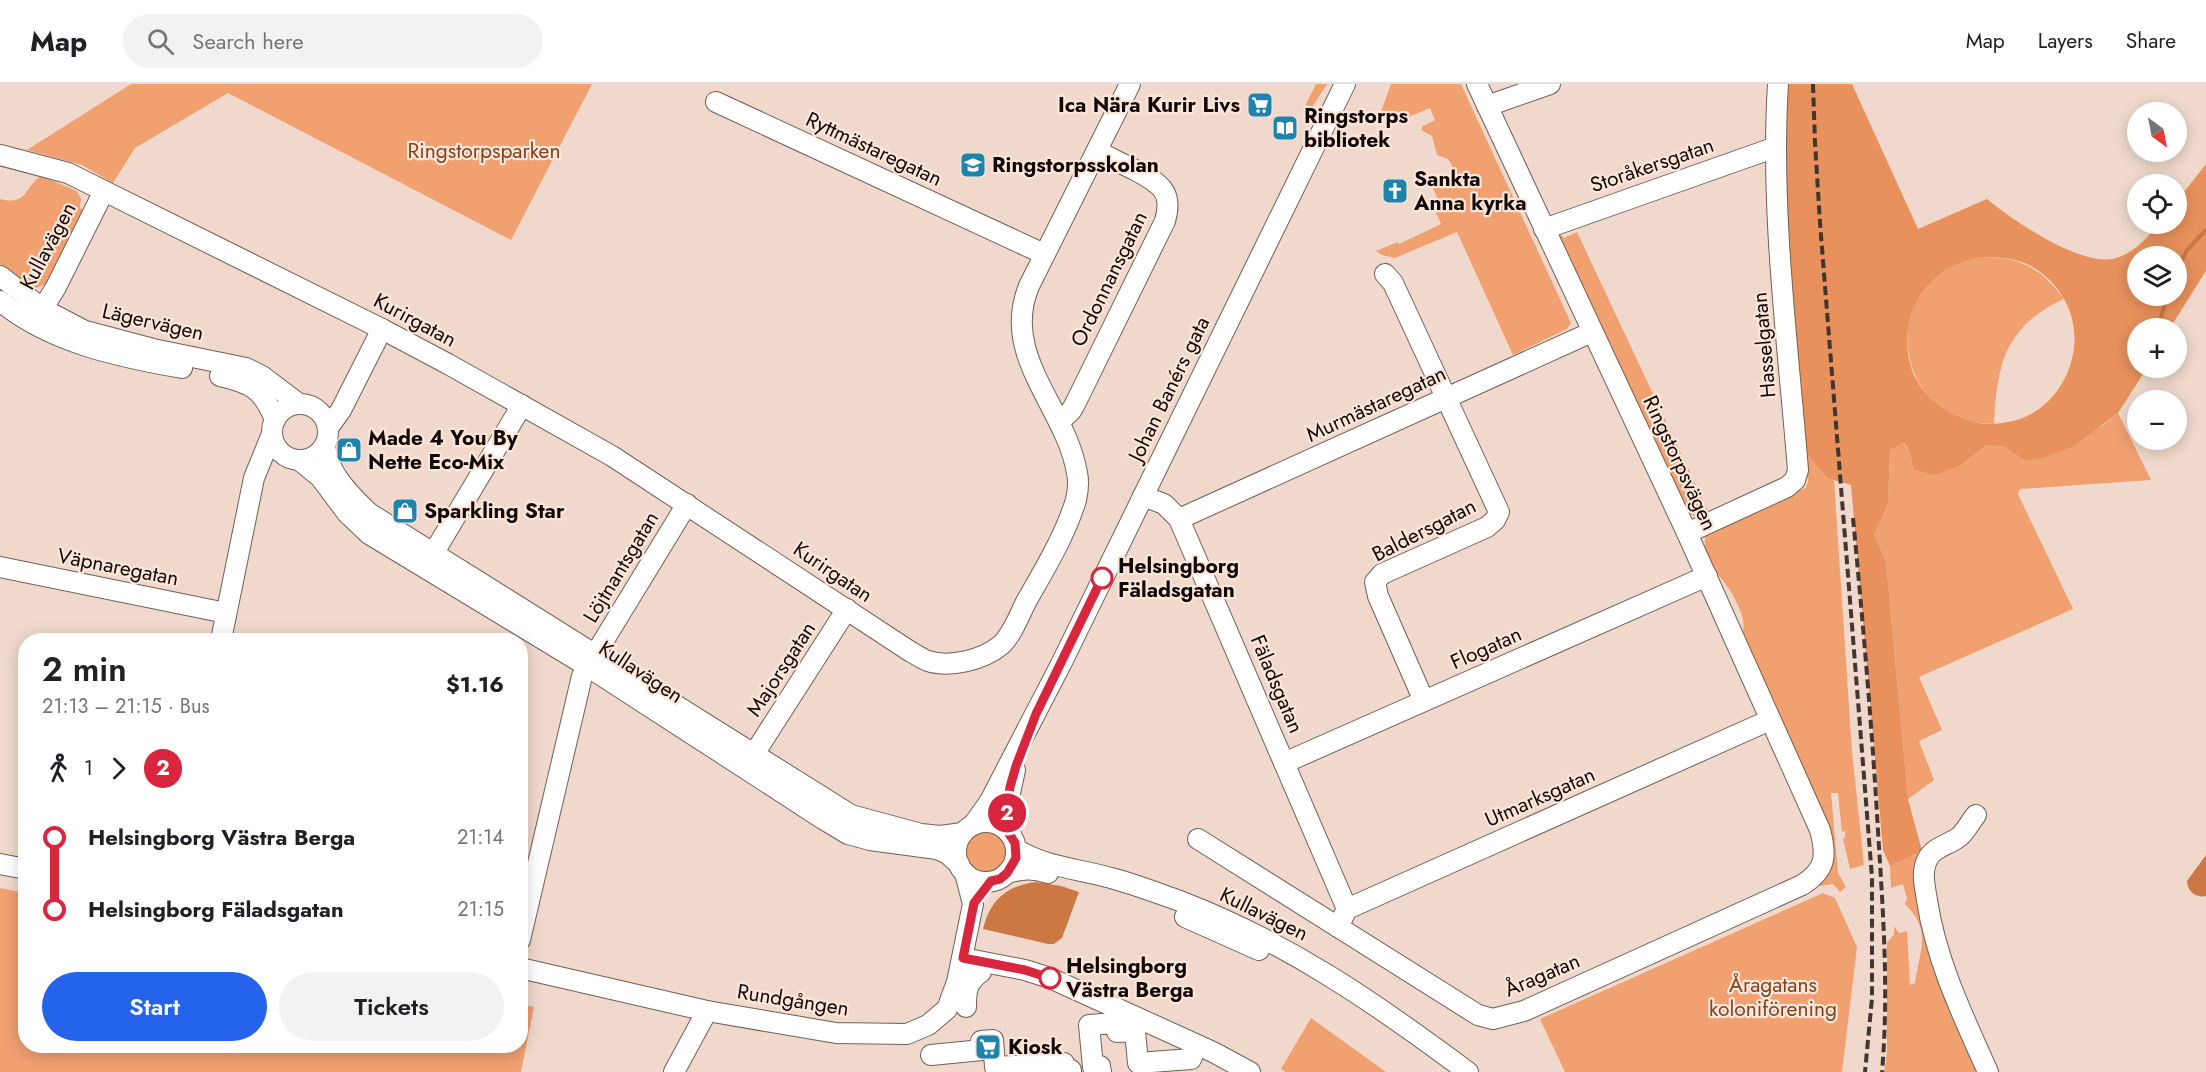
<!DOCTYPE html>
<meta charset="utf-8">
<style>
:root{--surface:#fff;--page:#f2f2f2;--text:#202124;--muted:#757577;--line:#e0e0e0;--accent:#2563eb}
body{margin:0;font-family:Jost,sans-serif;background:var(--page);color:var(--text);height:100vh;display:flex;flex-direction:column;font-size:22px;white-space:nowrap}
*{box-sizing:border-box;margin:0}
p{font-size:20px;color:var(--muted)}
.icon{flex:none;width:33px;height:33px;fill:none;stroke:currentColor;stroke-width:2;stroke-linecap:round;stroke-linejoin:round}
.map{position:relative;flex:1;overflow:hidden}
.sheet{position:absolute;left:18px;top:549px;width:510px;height:420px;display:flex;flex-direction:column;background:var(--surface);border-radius:24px;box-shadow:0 3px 15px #0003}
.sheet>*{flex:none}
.badge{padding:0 12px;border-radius:20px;font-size:21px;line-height:39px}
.needle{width:39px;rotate:148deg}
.fabs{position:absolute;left:2127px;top:18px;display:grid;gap:12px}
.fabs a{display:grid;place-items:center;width:60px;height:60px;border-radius:50%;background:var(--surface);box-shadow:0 3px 15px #0003;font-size:30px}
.map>.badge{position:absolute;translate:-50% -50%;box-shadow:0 0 0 3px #fff}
.legs{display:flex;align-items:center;gap:9px;height:66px;padding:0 24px;font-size:20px}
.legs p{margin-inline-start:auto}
.head{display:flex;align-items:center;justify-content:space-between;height:102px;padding:0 24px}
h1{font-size:33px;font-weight:600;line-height:45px}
.cta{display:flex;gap:12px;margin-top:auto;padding:12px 24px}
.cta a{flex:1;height:69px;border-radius:36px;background:var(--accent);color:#fff;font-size:24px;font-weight:600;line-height:69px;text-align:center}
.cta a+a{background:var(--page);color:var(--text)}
ul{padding:0 24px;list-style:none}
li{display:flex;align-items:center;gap:21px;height:72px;font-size:22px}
li i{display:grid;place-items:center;width:9px;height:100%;margin:0 8px;background:currentColor}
li i::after{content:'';width:15px;height:15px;margin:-8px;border:4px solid;border-radius:50%;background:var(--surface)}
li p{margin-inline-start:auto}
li:first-child i{background:linear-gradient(#0000 50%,currentColor 0)}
li:last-child i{background:linear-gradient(currentColor 50%,#0000 0)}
header{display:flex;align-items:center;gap:36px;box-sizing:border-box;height:84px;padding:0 30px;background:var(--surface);border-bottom:2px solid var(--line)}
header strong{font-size:28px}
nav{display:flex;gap:33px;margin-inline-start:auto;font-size:21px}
.search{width:420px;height:54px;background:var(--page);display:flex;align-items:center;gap:15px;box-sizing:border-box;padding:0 21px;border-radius:33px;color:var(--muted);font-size:22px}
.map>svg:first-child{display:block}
.green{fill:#f1a070}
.forest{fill:#e8915c;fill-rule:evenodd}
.water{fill:#cc7842}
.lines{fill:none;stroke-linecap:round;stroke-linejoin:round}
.stream{stroke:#cc7842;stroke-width:4}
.minor-casing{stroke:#735f54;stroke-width:22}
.minor{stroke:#fff;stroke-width:20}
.rail{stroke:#423631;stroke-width:4;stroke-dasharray:9 4.5;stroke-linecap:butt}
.line-1-casing{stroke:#fff;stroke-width:14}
.line-1{stroke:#d7263d;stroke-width:9}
.stop-1-dot{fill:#fff;stroke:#d7263d;stroke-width:3}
.labels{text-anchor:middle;stroke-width:4.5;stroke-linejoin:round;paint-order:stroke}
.poi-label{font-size:21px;font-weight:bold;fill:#110906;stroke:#fde6d9;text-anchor:start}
.street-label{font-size:21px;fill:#110906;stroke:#fde6d9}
.park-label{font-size:21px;fill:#7c431d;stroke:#fde6d9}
.stop-label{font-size:21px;font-weight:bold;fill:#110906;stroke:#fde6d9;text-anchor:start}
</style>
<header>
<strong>Map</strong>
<div class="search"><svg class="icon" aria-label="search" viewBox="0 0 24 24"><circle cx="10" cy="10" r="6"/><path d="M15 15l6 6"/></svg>Search here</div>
<nav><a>Map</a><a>Layers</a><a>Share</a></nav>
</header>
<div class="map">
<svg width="2206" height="988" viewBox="0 0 2206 988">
<rect width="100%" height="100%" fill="#f0d9cc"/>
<g class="green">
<path d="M 131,0 L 592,0 L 511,156 L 228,9 L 135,64 L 113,99 L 82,81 L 27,66 Z"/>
<path d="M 1316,0 L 1327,0 L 1311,25 L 1303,26 Z"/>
<path d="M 1391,0 L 1461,0 L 1571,239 L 1567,245 L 1513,271 L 1457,148 L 1395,174 L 1382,171 L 1376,167 L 1398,158 L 1399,160 L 1441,140 L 1436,129 L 1443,125 L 1439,117 L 1432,121 L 1430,117 L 1437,113 L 1431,100 L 1443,102 C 1454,95 1456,85 1448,75 L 1437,71 L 1432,52 L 1421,46 L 1423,42 L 1435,36 L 1430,24 L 1401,36 L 1381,28 Z"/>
<path d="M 41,92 L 77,107 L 81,115 L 80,124 L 85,126 L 50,198 L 34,205 L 21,200 L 0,180 L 0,115 C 28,122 24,103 41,92 Z"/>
<path d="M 1558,148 L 1564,154 L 1577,148 L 1709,429 L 1699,433 L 1689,430 L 1686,426 L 1573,181 L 1558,160 Z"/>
<path d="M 1982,173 C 2021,173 2041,184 2064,215 C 2005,242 1997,280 1994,340 C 1979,339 1963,338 1949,330 C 1901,301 1892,230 1936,192 C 1950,181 1966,177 1982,173 Z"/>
<path d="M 2118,329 L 2151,396 L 2020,405 L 2018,410 L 2073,525 L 1919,593 L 1942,646 L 1919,657 L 1934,696 L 1908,715 L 1886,477 L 1874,451 L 1888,420 L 1890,366 L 1903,357 L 1910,369 L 1913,385 L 1959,382 L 1987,361 L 2005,363 L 2024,376 L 2102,342 Z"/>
<path d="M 1806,370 L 1827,394 L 1834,396 L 1852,668 L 1864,781 L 1850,785 L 1843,755 L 1845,754 L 1845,747 L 1842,748 L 1838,709 L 1831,709 L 1838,789 L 1846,803 L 1840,808 L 1833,800 L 1820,802 L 1820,800 C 1840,776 1833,760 1825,733 L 1743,555 C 1743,549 1744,542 1743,536 C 1741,526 1733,510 1727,502 C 1714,484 1703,476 1705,452 L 1715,445 L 1805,404 L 1808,398 Z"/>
<circle cx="986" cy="768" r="20"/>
<path d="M 1922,767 L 1979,988 L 1884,988 L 1887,969 L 1887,859 L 1894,850 L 1894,842 L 1899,849 L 1907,847 L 1910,901 L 1915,899 C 1919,866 1933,848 1905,820 L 1907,815 L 1903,800 L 1891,804 L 1890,782 Z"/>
<path d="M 0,804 L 25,809 L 26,962 L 520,962 L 521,920 L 534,923 L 521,988 L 0,988 Z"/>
<path d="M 1823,809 L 1835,814 L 1857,863 L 1842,988 L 1565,988 L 1540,935 Z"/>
<path d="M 1311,934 L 1386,988 L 1286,988 L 1281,985 Z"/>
</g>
<path class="forest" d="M 1786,0 L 1852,0 L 1918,145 L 1987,115 C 2011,135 2083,185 2116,174 C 2134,169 2147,154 2159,140 L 2176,140 L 2177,117 L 2206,80 L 2206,187 L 2170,244 L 2138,244 L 2138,284 L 2147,284 L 2118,329 L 2074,362 L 2040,375 L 2024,376 L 2005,363 L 1987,361 L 1959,382 L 1934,391 L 1913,385 L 1910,369 L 1904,358 L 1890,366 L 1888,420 L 1874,451 L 1886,477 L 1908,715 L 1922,767 L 1890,782 L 1883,766 L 1851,401 L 1827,394 L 1806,370 L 1784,106 ZM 2138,172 L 2176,172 L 2176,212 L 2138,212 ZM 1982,173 C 1999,173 2016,174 2031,182 C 2077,209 2088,264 2057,307 C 2045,323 2028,335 2008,338 C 1993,341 1979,341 1964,335 C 1944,328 1926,314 1916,295 C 1899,262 1907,216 1937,192 C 1950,181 1966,177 1982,173 Z"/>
<g class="water">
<path d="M 2206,771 L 2206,812 C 2195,814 2188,808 2187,797 Z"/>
<path d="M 1036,798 L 1061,802 L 1079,808 L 1062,854 L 1054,860 L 1048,860 L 983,845 C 990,816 1006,802 1036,798 Z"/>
</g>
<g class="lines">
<g class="stream">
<path d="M 2176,189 L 2187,166 L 2206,146"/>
<path d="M 2158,244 L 2167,212"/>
</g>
<g class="minor-casing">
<g id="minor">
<path d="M 716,18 L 1044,170"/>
<path d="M 1487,22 L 1550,0"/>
<path d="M 0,71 L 68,89 L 382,245 L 448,280 L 612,372 L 911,568 C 917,571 922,575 928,577 C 950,584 983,576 1001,561 C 1012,551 1019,532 1026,518 C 1044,486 1065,452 1076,416 C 1078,407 1079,398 1077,389 C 1066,323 1000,272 1029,202 L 1130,0"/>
<path d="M 1544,145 L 1776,63"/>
<path d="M 1385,190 L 1393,199 L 1499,428 L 1495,436 L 1487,443 L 1382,490 L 1375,498 L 1378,512 L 1424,617"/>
<path d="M 0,192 L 43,225 L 85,247 L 153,265 L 246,284 L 262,292 L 299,320"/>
<path d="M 0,217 C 50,259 120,273 182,284"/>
<path d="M 37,234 L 56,203 L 104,107"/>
<path d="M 220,292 C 251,299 263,305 275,336"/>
<circle cx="300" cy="348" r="28"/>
<path d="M 1059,338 L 1071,327 L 1075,320 L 1165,137 C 1174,107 1159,99 1135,86 C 1122,80 1109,73 1097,67"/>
<path d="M 328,344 L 341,326 L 382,245"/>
<path d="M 325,361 C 327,388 350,411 369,429 L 851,731 L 921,750 L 940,752 L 963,749"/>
<path d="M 299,376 L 320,393 L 347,429 L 369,450 L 587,582 L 823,735 L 848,750 L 870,756 L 937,765 L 948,770 L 959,780"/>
<path d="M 1143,412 L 1164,420 L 1179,435 L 1347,825"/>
<path d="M 1179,435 L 1592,248"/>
<path d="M 1687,449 L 1787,403 L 1795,396 L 1798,386 C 1788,261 1770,125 1778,0"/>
<path d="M 433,470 L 522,321"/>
<path d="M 0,483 L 226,529"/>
<path d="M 221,556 L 254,394 L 272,350"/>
<path d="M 754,670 L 847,525"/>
<path d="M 1284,679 L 1707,492"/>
<path d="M 1976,731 C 1970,738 1964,751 1956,755 C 1945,762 1933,764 1927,776 C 1921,789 1925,803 1927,816 C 1936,877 1963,932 1988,988"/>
<circle cx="986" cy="768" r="30"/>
<path d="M 973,741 L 990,717 L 1061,580 L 1345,0"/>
<path d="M 1008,748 L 1007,723 L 1015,686"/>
<path d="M 1198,755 L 1478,931 L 1493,935 L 1524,927 L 1802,801 C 1826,786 1827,772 1820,746 L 1687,449 L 1477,0"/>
<path d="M 1016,765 C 1044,783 1080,785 1111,794 C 1134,800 1157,809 1180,817 C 1289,859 1375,919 1468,988"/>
<path d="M 0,780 L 26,785"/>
<path d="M 1007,789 C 1022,785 1033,784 1048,789"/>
<path d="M 1185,833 L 1259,866"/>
<path d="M 1338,843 L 1347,825 L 1770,636"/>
<path d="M 520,856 L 582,592 L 687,420"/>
<path d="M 963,874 L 1025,886 L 1050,894 L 1213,968 L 1250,988"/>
<path d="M 520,884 L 707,927 L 836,949 L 907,950 L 928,941 L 947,925 L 957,898 L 973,820 L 965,789"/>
<path d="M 966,923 C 966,906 967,898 981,888"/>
<path d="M 931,971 L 982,966 L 981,957 L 993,956 L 995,983 L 1064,979 L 1065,986 L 1071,986 L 1071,988"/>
<path d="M 674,988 L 707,927"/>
<path d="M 1101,988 L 1100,982 L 1093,983 L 1089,941 L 1116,939 L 1117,948 L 1135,947 L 1138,979 L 1191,975 L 1193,970"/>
</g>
</g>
<use href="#minor" class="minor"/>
<g class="rail">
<path d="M 1813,0 L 1815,58 L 1820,139 L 1872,793 L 1872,914 L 1865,988"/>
<path d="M 1853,434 C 1863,539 1872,643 1878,747 C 1883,828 1889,907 1882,988"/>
</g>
</g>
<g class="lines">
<g class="line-1-casing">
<path id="line-1" d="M 1050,894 L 1025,886 L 963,874 L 974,819 L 991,797 L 1000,795 L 1007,789 L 1016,774 L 1015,759 L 1008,748 L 1007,723 L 1010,703 L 1016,682 L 1036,630 L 1102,494"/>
</g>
<use href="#line-1" class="line-1"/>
</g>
<defs>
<g id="supermarket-square" transform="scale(1.35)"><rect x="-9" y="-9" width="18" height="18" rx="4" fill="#1d84ad" stroke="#fde6d9"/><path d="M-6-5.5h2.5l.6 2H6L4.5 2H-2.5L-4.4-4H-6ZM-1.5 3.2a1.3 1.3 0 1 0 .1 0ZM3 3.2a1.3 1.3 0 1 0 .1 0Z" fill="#fff"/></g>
<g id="library-square" transform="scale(1.35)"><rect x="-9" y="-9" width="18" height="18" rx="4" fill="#1d84ad" stroke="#fde6d9"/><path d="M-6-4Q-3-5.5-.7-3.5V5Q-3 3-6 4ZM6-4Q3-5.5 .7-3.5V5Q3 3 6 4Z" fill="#fff"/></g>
<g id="school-square" transform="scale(1.35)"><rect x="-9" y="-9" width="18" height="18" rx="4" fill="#1d84ad" stroke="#fde6d9"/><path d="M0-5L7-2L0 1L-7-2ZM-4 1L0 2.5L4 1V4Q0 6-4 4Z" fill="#fff"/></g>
<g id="church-square" transform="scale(1.35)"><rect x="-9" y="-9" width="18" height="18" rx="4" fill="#1d84ad" stroke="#fde6d9"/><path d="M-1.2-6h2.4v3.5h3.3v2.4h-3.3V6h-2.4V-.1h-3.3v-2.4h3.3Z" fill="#fff"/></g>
<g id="shop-square" transform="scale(1.35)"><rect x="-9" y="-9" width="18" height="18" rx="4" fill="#1d84ad" stroke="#fde6d9"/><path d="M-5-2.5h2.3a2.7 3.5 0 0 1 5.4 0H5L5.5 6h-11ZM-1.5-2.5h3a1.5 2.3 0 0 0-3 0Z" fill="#fff"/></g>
</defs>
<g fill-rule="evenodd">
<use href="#supermarket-square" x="1260" y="21"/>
<use href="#library-square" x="1285" y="44"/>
<use href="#school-square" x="973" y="81"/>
<use href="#church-square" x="1395" y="107"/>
<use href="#shop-square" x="349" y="366"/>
<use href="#shop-square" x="405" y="427"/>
<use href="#supermarket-square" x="988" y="963"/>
</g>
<g class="stop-1-dot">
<circle cx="1102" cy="494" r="10"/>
<circle cx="1050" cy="894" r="10"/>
</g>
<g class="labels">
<g class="poi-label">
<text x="1240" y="28" text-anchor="end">Ica Nära Kurir Livs</text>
<text x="1304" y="39">Ringstorps<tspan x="1304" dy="24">bibliotek</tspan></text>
<text x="992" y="88">Ringstorpsskolan</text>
<text x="1414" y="102">Sankta<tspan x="1414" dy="24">Anna kyrka</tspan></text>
<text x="368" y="361">Made 4 You By<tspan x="368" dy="24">Nette Eco-Mix</tspan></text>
<text x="424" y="434">Sparkling Star</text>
<text x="1008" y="970">Kiosk</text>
</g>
<g class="street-label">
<text transform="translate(874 65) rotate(25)" y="7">Ryttmästaregatan</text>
<text transform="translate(1652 81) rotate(-19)" y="7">Storåkersgatan</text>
<text transform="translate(48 162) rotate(-62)" y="7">Kullavägen</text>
<text transform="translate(1109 195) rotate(-64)" y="7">Ordonnansgatan</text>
<text transform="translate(415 236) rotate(28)" y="7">Kurirgatan</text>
<text transform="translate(153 238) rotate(13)" y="7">Lägervägen</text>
<text transform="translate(1764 261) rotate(-95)" y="7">Hasselgatan</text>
<text transform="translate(1169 305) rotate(-64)" y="7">Johan Banérs gata</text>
<text transform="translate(1376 320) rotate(-25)" y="7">Murmästaregatan</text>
<text transform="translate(1680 379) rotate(65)" y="7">Ringstorpsvägen</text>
<text transform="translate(1424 446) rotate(-27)" y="7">Baldersgatan</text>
<text transform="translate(118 483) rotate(11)" y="7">Väpnaregatan</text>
<text transform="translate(621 483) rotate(-59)" y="7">Löjtnantsgatan</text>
<text transform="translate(833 488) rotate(34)" y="7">Kurirgatan</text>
<text transform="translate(1486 564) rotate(-24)" y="7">Flogatan</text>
<text transform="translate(781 585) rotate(-57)" y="7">Majorsgatan</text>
<text transform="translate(641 588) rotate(33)" y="7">Kullavägen</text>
<text transform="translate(1277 600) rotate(67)" y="7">Fäladsgatan</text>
<text transform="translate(1540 713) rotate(-24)" y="7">Utmarksgatan</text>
<text transform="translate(1264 830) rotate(26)" y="7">Kullavägen</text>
<text transform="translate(1542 891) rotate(-23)" y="7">Åragatan</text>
<text transform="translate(793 916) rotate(9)" y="7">Rundgången</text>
</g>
<g class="park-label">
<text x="484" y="74">Ringstorpsparken</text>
<text x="1773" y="908">Åragatans<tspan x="1773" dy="24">koloniförening</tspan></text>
</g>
<g class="stop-label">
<text x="1118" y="489">Helsingborg<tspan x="1118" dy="24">Fäladsgatan</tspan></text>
<text x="1066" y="889">Helsingborg<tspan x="1066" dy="24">Västra Berga</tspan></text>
</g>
</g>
</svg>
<div class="fabs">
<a><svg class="needle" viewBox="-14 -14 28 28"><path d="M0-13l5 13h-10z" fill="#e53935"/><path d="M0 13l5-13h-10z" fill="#757577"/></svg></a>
<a><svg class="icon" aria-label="locate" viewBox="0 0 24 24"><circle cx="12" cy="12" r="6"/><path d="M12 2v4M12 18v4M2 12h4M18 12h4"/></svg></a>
<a><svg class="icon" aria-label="layers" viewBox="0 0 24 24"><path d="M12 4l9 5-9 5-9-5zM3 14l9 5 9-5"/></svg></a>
<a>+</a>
<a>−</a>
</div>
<b class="badge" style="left:1007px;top:729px;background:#d7263d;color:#fff">2</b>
<section class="sheet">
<div class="head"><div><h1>2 min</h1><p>21:13 – 21:15 · Bus</p></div><b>$1.16</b></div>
<div class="legs"><svg class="icon" aria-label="walk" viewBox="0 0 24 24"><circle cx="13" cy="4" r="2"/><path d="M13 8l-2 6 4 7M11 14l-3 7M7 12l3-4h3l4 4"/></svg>1<svg class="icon" aria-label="forward" viewBox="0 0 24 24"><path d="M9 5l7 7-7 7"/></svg><b class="badge" style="background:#d7263d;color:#fff">2</b></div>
<ul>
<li><i style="color:#d7263d"></i><b>Helsingborg Västra Berga</b><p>21:14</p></li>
<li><i style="color:#d7263d"></i><b>Helsingborg Fäladsgatan</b><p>21:15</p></li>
</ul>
<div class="cta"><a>Start</a><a>Tickets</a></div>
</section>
</div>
